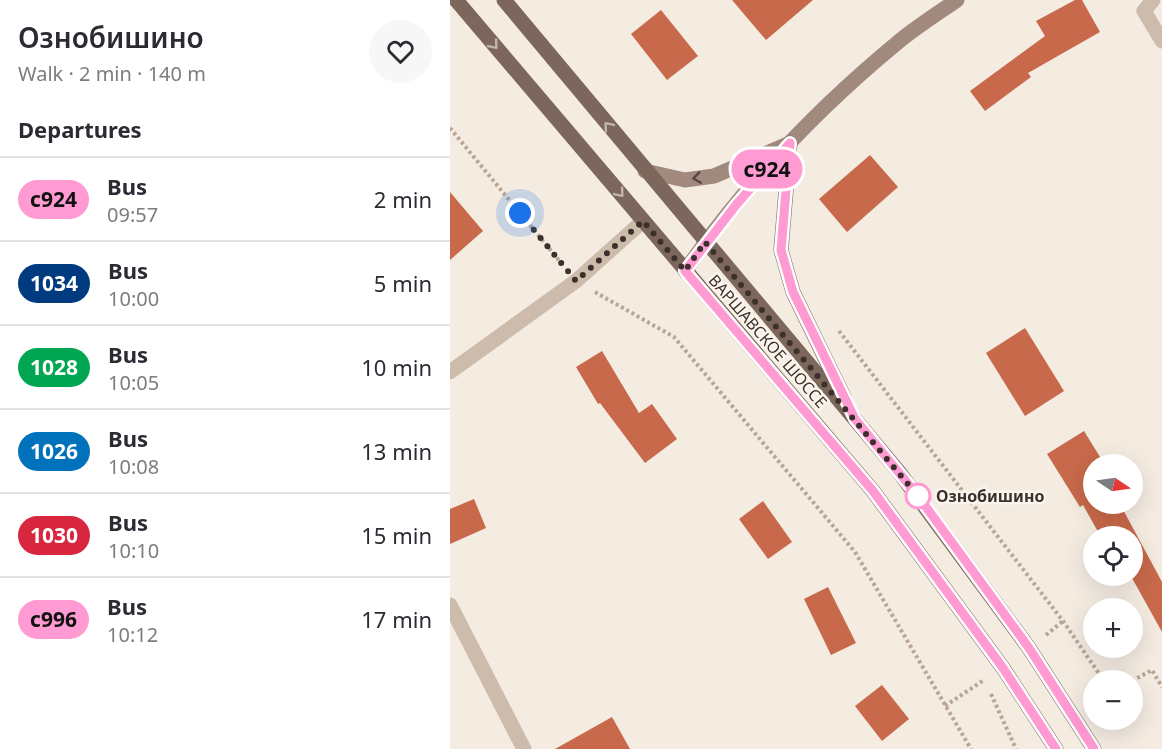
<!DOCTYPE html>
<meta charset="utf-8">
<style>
:root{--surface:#fff;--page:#f7f7f7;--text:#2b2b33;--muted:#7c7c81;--line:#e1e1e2}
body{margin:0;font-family:"Noto Sans",sans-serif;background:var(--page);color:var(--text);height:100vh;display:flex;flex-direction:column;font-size:22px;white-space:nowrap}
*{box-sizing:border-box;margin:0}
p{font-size:20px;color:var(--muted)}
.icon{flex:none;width:33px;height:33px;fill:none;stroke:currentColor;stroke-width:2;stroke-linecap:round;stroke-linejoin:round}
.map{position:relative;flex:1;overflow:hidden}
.panel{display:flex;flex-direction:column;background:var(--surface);width:450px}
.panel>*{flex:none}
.badge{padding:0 12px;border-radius:20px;font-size:21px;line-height:39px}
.needle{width:39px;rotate:103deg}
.buttons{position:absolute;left:633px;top:454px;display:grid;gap:12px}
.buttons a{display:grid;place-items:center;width:60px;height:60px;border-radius:50%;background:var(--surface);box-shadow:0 6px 24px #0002;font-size:30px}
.you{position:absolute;width:30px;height:30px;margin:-15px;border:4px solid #fff;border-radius:50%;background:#1a73e8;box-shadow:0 0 0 9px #1a73e833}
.map>.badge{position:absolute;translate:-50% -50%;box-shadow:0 0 0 3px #fff}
h2{padding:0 18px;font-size:22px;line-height:54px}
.round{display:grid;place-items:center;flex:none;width:63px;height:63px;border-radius:32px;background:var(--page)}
.summary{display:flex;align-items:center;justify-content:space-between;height:102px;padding:0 18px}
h1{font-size:28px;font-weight:600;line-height:45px}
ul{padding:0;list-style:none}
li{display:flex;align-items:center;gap:18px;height:84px;padding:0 18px;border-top:2px solid var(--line)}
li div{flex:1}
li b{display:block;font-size:22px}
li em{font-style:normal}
li .badge{min-width:66px;font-weight:700;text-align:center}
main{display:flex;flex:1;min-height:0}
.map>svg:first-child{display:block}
.building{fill:#c8694b}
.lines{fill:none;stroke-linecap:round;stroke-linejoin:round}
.path{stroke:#b9a596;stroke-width:4;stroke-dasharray:3 3;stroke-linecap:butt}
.lane{stroke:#cdbbac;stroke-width:15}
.street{stroke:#cdbbac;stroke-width:15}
.secondary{stroke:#a18a7d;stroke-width:15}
.primary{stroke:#7d675c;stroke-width:15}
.oneway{stroke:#c2b5ac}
.oneway2{stroke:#544640}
.line-casing{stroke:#fff;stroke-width:14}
.line{stroke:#ff9ad2;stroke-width:9}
.walk{stroke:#3b302b;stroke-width:6;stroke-dasharray:0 10.8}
.stop-dot{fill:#fff;stroke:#ff9ad2;stroke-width:3}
.labels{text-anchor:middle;stroke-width:5;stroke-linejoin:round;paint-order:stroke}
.street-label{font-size:16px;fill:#3b302b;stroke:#fbf5ee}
.stop-label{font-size:16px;font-weight:bold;fill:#3b302b;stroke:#fbf5ee;text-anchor:start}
</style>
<main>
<section class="panel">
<div class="summary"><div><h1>Ознобишино</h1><p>Walk · 2 min · 140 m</p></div><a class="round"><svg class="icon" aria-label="heart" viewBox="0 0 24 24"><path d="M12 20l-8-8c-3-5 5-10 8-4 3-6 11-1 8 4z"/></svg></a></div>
<h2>Departures</h2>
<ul>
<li><span class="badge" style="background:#ff9ad2;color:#111">с924</span><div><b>Bus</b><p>09:57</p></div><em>2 min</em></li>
<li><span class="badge" style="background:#003b80;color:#fff">1034</span><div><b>Bus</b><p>10:00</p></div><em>5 min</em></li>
<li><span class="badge" style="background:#00a651;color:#fff">1028</span><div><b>Bus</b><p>10:05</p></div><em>10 min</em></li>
<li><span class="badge" style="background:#0072bc;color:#fff">1026</span><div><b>Bus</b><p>10:08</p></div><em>13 min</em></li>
<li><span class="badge" style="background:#d7263d;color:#fff">1030</span><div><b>Bus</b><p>10:10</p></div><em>15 min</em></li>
<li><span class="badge" style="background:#ff9ad2;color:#111">с996</span><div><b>Bus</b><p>10:12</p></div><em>17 min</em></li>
</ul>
</section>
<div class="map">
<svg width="712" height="749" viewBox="0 0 712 749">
<rect width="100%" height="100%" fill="#f4ebe1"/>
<g class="building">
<path d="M 282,0 L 363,0 L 316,40 Z"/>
<path d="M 625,0 L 632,0 L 650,32 L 578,73 L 581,77 L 535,111 L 520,91 L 595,36 L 586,21 Z"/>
<path d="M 211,10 L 248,56 L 217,80 L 181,34 Z"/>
<path d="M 420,155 L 448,187 L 397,232 L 369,199 Z"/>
<path d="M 0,192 L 33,231 L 0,260 Z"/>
<path d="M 575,328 L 614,391 L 575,416 L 536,353 Z"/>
<path d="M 152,351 L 189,413 L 202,404 L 227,439 L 195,463 L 150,403 L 148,404 L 126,367 Z"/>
<path d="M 634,431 L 655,465 L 644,465 L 644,504 L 670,504 L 712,582 L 712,632 L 682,578 L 682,537 L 651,537 L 633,505 L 630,507 L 597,454 Z"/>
<path d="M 24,499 L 36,528 L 0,544 L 0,509 Z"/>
<path d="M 313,501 L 342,542 L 318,559 L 289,519 Z"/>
<path d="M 378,587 L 406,643 L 381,655 L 354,599 Z"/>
<path d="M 432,685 L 459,719 L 432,741 L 405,706 Z"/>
<path d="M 162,717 L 180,749 L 105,749 Z"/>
</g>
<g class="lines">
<g class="path">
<path d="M 0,128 L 112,264"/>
<path d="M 145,292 L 224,337 L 405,552 L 521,749"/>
<path d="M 389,331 L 613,621 L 654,681"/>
<path d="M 596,635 L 613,621"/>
<path d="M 682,681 L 702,670 L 712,687"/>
<path d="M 541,694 L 566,749"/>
<path d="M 495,706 L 534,680"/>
</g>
<g class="lane">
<path d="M 703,0 L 694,11 L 712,41"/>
<path d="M 0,605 L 74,749"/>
</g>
<path class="street" d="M 0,372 L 126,281 L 193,221"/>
<g class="secondary">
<path d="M 195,171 L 235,180 L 264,176 L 338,144"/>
<path d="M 235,271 C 294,186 367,109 447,43 C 466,27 487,14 507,0"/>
</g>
<g class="primary">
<path d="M 6,0 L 423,491 L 553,668 L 606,749"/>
<path d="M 54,0 L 449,472 L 579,648 L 644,749"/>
<path d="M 340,143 L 331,250 L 343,292 L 394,397"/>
</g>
</g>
<defs><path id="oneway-chevron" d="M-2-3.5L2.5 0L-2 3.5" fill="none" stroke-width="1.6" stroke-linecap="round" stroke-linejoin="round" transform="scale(1.5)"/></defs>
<g class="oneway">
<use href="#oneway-chevron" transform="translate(44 45) rotate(50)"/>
<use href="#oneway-chevron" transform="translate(158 126) rotate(-130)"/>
<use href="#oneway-chevron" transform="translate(170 193) rotate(50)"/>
</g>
<use class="oneway2" href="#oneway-chevron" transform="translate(247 178) rotate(172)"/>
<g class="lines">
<g class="line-casing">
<path id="line" d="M 606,749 L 553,668 L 423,491 L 235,271 L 286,205 L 340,143 L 331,250 L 343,292 L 405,419 L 468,496 L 579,648 L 644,749"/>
</g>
<use href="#line" class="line"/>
<path class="walk" d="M 70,213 L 126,281 L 193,221 L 235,271 L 255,242 L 468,496"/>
</g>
<circle class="stop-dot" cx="468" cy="496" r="12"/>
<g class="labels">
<g class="street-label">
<text transform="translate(318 341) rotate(49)" y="6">ВАРШАВСКОЕ ШОССЕ</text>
</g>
<g class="stop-label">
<text x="486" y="502">Ознобишино</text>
</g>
</g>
</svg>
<div class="buttons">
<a><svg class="needle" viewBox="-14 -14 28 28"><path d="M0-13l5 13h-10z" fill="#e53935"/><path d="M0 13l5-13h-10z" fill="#7c7c81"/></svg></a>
<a><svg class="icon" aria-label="locate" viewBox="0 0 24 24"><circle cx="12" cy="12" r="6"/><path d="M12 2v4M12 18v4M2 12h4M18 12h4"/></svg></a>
<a>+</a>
<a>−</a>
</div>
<div class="you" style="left:70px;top:213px"></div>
<b class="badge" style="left:317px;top:169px;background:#ff9ad2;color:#111">с924</b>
</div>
</main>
